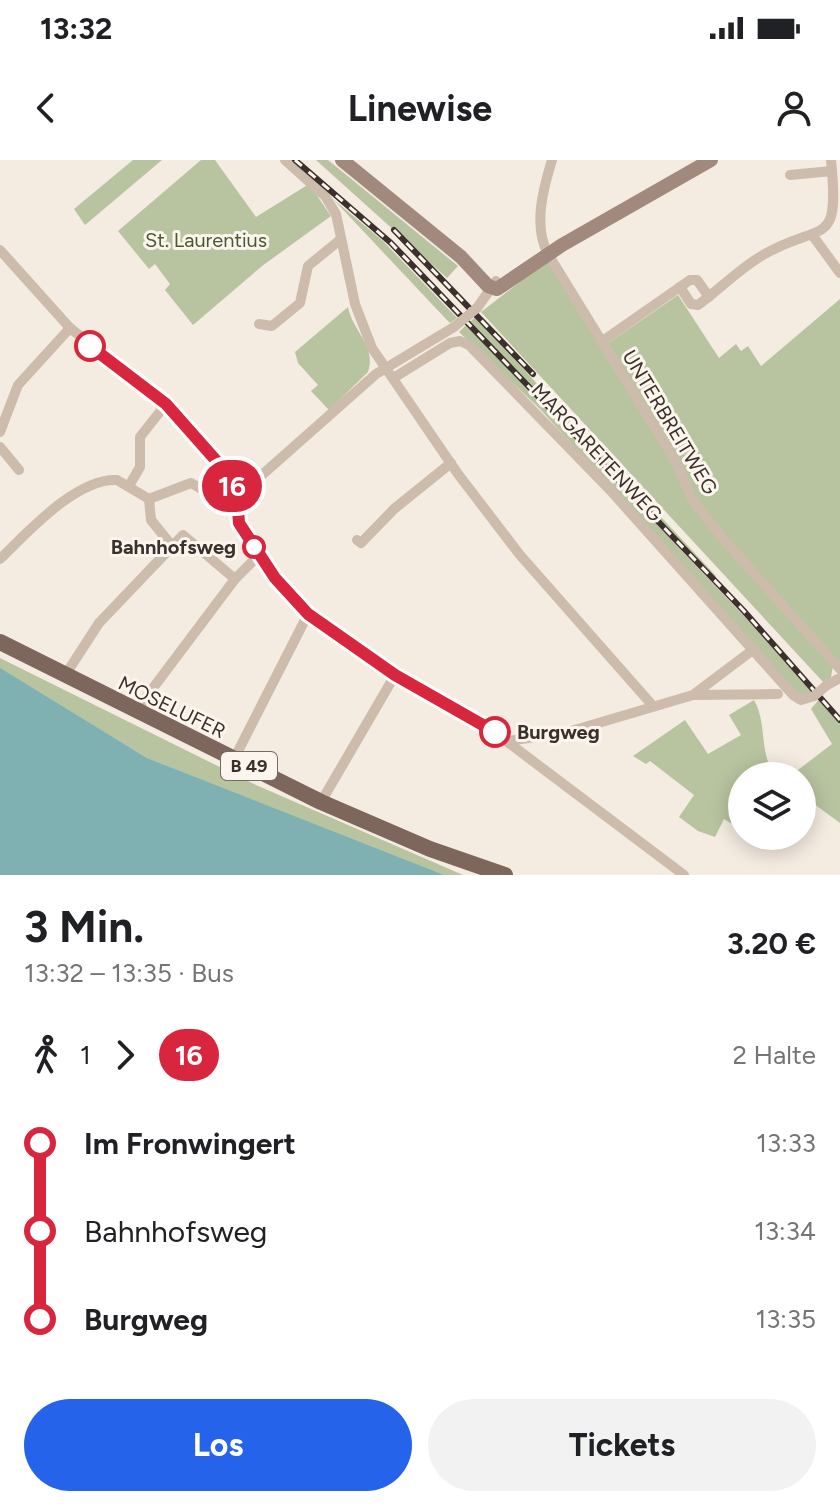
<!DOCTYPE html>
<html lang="de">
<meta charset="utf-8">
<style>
:root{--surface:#fff;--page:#f2f2f2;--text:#202124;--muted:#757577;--accent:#2563eb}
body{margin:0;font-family:Figtree,sans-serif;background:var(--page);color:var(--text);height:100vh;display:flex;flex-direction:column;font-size:30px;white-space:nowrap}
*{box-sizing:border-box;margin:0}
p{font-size:26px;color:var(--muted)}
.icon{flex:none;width:44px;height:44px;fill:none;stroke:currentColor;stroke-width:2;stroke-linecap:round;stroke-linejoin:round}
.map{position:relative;height:715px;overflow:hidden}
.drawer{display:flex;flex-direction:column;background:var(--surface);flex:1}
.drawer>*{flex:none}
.badge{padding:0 16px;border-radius:26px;font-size:28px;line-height:52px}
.controls{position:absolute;left:728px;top:602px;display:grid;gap:16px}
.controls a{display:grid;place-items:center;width:88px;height:88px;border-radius:50%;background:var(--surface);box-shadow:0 4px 20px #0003;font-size:40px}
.map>.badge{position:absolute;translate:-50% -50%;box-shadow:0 0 0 4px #fff}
.legs{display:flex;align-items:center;gap:12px;height:88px;padding:0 24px;font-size:26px}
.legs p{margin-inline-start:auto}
.summary{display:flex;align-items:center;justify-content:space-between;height:136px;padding:0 24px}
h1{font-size:44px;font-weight:700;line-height:60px}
.cta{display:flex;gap:16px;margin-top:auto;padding:16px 24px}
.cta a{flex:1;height:92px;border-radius:48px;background:var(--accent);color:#fff;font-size:32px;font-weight:700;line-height:92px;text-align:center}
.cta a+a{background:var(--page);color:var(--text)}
ul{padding:0 24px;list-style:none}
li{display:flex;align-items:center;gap:28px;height:88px;font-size:30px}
li i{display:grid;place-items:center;width:12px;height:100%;margin:0 10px;background:currentColor}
li i::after{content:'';width:20px;height:20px;margin:-10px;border:6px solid;border-radius:50%;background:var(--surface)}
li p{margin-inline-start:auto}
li:first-child i{background:linear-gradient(#0000 50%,currentColor 0)}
li:last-child i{background:linear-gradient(currentColor 50%,#0000 0)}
.status{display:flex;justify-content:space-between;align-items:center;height:56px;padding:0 40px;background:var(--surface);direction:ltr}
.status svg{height:22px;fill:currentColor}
header{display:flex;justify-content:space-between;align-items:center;height:104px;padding:0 24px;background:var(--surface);font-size:36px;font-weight:700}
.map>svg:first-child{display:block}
.green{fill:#b8c4a0}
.water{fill:#7fb0b2}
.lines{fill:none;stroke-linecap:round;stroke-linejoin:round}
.street{stroke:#cdbbac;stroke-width:10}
.secondary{stroke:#a18a7d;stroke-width:14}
.primary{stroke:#7d675c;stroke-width:16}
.rail-casing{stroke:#3b302b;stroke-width:6}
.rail{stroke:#fbf5ee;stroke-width:3;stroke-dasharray:9;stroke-linecap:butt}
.street-bridge{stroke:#cdbbac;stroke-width:10}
.line-1-casing{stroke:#fff;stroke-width:18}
.line-1{stroke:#d7263d;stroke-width:12}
.stop-1-dot{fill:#fff;stroke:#d7263d;stroke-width:4}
.labels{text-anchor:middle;stroke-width:6;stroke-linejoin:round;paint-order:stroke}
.shield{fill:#fbf5ee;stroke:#756b66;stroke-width:2}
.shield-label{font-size:18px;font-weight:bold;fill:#3b302b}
.park-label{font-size:20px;fill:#4a5a2e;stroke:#fbf5ee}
.street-label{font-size:20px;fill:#3b302b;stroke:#fbf5ee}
.stop-label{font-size:20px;font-weight:bold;fill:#3b302b;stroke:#fbf5ee;text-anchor:end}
</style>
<div class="status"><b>13:32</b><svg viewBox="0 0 49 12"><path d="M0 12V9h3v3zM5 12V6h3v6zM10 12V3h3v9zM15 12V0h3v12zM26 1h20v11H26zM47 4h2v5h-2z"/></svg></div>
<header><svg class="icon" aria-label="back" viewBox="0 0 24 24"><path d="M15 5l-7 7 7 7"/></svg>Linewise<svg class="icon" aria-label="person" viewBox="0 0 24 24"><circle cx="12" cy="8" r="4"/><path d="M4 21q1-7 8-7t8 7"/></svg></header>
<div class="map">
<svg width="840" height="715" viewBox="0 0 840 715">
<rect width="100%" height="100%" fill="#f4ebe1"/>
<g class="green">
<path d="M 133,0 L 162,0 L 85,65 L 74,49 Z"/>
<path d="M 201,0 L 215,0 L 256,57 L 309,24 L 331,56 L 262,106 L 193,165 L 165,130 L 170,124 L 155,104 L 149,109 L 118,71 Z"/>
<path d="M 316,0 L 328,0 L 458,106 L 447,118 Z"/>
<path d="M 333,39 L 383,81 L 457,158 L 450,163 L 445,158 Z"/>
<path d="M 549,99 L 601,188 L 678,135 L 719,198 L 736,184 L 741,191 L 748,186 L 761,206 L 840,139 L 840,505 L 833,506 L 831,517 L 824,523 L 481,152 Z"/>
<path d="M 348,147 C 352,170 377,187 368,212 L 329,250 L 311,231 L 318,225 L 298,203 L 295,192 Z"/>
<path d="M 475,157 L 716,416 L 715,418 L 470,162 Z"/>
<path d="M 466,165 L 765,478 L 813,532 L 799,536 L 540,249 L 459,172 Z"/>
<path d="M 0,498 L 256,625 L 463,715 L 444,715 L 389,696 L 147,598 L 0,509 Z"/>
<path d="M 820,538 L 840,564 L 840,663 L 802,635 L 802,616 L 790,616 L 832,584 L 811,549 Z"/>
<path d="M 754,540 C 768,564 758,594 776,616 L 742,616 L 742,670 L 724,659 L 715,677 L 698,671 L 679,657 L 694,635 L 650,601 L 646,604 L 633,596 L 685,560 L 708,594 L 741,575 L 729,555 Z"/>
</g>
<path class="water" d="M 0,508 L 147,598 L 444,715 L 0,715 Z"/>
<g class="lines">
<g class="street">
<path d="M 285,0 L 325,36 L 336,54 L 355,144 L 372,188 L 458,314 L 520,395 L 653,546"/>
<path d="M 552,0 C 543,29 533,66 548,94 L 676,302 L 692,339 L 725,381 L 840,509"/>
<path d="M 790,15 L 832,11"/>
<path d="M 813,76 L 840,113"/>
<path d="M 0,90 L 70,168 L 166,244 L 228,314 L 237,337 L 239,363 L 275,418 L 308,454 L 395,515 L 477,559 L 684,715"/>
<path d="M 680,127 L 691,144 L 698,145 C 720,129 740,108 763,95 C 823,60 840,91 831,0"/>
<path d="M 477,148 L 496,121"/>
<path d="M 259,164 L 272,166 L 300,143 L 308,106 L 341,79"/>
<path d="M 601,182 L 690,120 L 697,120 L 709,137"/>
<path d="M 395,217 L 450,183 L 460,181 L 469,185 L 611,331 L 793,535 L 801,540 L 814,536"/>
<path d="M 0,272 L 18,225 L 70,168"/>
<path d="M 0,287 L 19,310"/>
<path d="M 129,326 L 140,307 L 140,277 L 166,244"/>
<path d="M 237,337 L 376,214 L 454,167"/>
<path d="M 357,380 L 361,383 L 394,349 L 451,303"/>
<path d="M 172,386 L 151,360 L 149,339 L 191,323 L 215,337 L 237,337"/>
<path d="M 0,399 C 27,373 76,318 117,320 L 149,339"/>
<path d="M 64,517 L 99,463 L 183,375 L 235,419"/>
<path d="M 827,525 L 840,518"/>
<path d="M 693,535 L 778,534"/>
<path d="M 135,552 L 235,419 L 259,395"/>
<path d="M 508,581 L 568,572 L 693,535 L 754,489"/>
<path d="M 234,599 L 308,454"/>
<path d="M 321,642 L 395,515"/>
</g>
<path class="secondary" d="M 342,0 L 461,97 L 488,126 L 497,129 L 562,85 L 711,0"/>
<path class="primary" d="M 0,482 L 321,642 L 430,689 L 505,715"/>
<g class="rail-casing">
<g id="rail">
<path d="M 295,0 L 391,83 L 743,450 L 840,560"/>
<path d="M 394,70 L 533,214"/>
</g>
</g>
<use href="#rail" class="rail"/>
<g class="street-bridge">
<path d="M 454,167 L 477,148"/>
<path d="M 814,536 L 827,525"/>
</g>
</g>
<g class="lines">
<g class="line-1-casing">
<path id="line-1" d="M 90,186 L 166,244 L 228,314 L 237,337 L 239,363 L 275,418 L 308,454 L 395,515 L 495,572"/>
</g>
<use href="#line-1" class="line-1"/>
</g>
<g class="stop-1-dot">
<circle cx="90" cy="186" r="14"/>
<circle cx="254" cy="387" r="10"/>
<circle cx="495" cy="572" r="14"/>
</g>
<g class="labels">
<rect class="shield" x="221" y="592" width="56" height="28" rx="6"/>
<g class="shield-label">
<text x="249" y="612">B 49</text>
</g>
<g class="park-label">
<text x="206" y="87">St. Laurentius</text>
</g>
<g class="street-label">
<text transform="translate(670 262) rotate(59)" y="7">UNTERBREITWEG</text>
<text transform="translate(597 292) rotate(47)" y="7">MARGARETENWEG</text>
<text transform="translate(172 547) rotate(26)" y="7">MOSELUFER</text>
</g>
<g class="stop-label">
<text x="236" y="394">Bahnhofsweg</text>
<text x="517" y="579" text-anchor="start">Burgweg</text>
</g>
</g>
</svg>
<div class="controls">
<a><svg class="icon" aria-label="layers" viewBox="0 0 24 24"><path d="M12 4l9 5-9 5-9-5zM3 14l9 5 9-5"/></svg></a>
</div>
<b class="badge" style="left:232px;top:326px;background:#d7263d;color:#fff">16</b>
</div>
<section class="drawer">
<div class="summary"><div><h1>3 Min.</h1><p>13:32 – 13:35 · Bus</p></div><b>3.20 €</b></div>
<div class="legs"><svg class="icon" aria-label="walk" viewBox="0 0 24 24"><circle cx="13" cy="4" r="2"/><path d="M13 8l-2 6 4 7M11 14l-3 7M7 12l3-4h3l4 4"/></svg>1<svg class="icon" aria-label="forward" viewBox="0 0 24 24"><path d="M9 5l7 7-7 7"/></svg><b class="badge" style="background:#d7263d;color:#fff">16</b><p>2 Halte</p></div>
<ul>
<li><i style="color:#d7263d"></i><b>Im Fronwingert</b><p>13:33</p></li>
<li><i style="color:#d7263d"></i><span>Bahnhofsweg</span><p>13:34</p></li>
<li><i style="color:#d7263d"></i><b>Burgweg</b><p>13:35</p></li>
</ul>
<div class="cta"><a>Los</a><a>Tickets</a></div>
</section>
